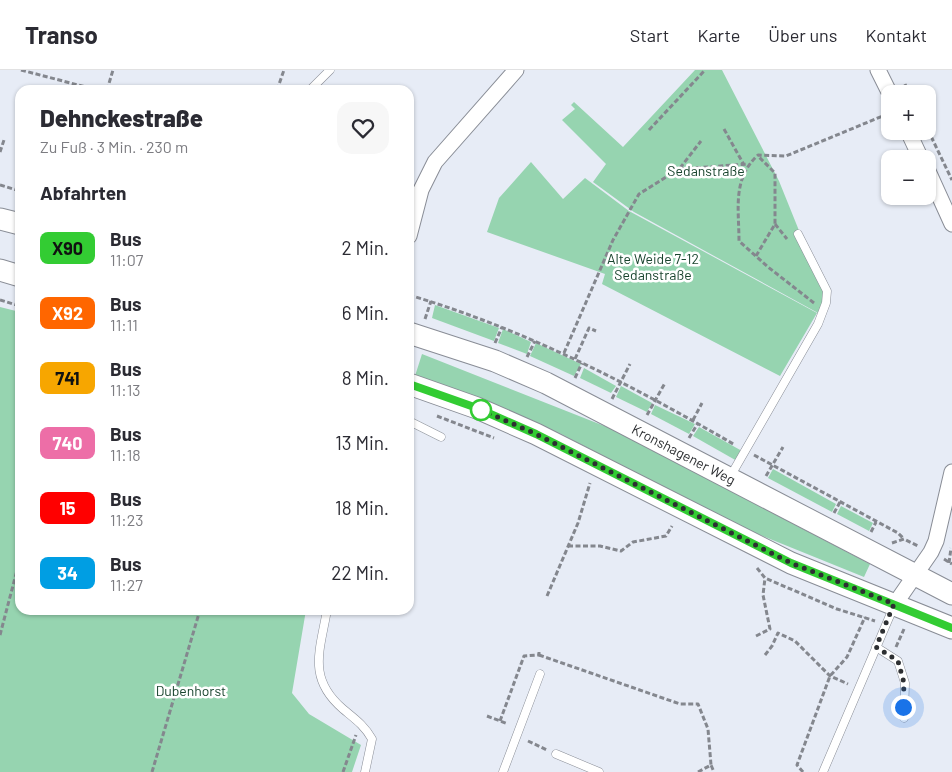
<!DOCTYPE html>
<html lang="de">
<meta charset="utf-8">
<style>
:root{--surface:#fff;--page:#f7f7f7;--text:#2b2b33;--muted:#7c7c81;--line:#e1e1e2}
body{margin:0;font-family:Barlow,sans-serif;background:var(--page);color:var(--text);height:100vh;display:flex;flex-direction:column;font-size:19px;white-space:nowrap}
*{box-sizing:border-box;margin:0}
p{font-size:16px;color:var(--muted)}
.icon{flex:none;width:28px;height:28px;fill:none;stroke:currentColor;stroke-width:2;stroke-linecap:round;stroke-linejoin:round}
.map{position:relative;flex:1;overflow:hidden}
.details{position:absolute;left:15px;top:15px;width:399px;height:530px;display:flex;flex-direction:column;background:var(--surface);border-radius:15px;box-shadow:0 1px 4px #0004}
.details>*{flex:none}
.badge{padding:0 10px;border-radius:8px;font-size:18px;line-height:32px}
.fabs{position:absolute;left:881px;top:15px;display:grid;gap:10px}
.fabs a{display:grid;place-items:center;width:55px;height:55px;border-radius:10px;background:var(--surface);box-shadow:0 1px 4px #0004;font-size:25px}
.you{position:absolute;width:25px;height:25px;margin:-12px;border:4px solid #fff;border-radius:50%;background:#1a73e8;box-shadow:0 0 0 8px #1a73e833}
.map>.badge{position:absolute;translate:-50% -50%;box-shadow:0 0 0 2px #fff}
h2{padding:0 25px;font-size:19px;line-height:45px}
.round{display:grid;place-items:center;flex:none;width:52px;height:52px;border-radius:15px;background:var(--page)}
.headline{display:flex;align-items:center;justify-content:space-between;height:85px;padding:0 25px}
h1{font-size:24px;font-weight:800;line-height:38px}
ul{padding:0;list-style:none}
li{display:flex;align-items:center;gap:15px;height:65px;padding:0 25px}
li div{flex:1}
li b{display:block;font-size:19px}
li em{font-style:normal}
li .badge{min-width:55px;font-weight:700;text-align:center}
header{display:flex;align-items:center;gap:30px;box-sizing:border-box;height:70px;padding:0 25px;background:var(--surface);border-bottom:1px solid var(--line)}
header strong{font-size:24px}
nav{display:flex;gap:28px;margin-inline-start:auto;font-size:18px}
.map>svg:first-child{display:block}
.green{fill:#96d4b0}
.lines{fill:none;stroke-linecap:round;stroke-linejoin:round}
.service-casing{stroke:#898d96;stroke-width:9}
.minor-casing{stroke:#898d96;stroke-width:17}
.secondary-casing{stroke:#898d96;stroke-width:23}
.path{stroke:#84878e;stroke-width:3;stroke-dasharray:5 2.5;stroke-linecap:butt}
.service{stroke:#fff;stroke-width:8}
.minor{stroke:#fff;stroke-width:15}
.secondary{stroke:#fff;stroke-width:21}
.line-casing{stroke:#fff;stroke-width:11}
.line{stroke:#3c3;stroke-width:8}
.walk{stroke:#2d2f32;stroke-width:5;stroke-dasharray:0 9}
.stop-dot{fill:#fff;stroke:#3c3;stroke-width:2.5}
.labels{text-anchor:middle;stroke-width:5;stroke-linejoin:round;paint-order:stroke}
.park-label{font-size:14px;fill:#19442e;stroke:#fff}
.street-label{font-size:14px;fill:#2d2f32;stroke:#fff}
</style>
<header>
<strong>Transo</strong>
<nav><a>Start</a><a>Karte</a><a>Über uns</a><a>Kontakt</a></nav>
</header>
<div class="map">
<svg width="952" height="702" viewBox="0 0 952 702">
<rect width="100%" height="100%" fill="#e7ecf6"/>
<g class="green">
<path d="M 695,0 L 722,0 L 779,111 L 823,220 L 823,233 L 818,243 L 634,142 L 593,112 L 606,94 L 562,50 L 575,39 L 571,35 L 574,32 L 623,77 Z"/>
<path d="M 531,92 L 563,129 L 585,108 L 629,141 L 817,243 L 780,306 L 602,214 L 605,204 L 487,162 L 499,128 Z"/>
<path d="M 435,235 L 499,258 L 494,271 L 432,248 Z"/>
<path d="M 0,237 L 20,242 L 20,540 L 306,540 L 292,623 L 309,644 L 361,675 L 352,702 L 0,702 Z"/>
<path d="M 503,259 L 531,272 L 527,284 L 498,273 Z"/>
<path d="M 536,273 L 581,294 L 574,306 L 530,286 Z"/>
<path d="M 422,284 L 612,359 L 870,494 L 864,507 L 728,452 L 563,365 L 522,346 L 415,306 Z"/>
<path d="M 584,298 L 616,316 L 611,323 L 580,308 Z"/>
<path d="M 621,316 L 652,333 L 647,342 L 616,327 Z"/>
<path d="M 655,335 L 695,354 L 689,364 L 651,344 Z"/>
<path d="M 699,357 L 742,381 L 737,391 L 693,366 Z"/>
<path d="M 773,399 L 836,434 L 832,442 L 768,408 Z"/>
<path d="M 841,436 L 873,453 L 869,461 L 837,444 Z"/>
</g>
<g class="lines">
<g class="service-casing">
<g id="service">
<path d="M 310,20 L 330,0"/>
<path d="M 409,351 L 441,367"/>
<path d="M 730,407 L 818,254 L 826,233 L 827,221 L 798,164"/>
<path d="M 327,540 C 320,581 307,608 343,639 C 355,649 364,655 372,669 L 365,702"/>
<path d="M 876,577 L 898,591 L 905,613 L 904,648"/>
<path d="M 556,684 L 599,702"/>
<path d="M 503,702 L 540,604"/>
<path d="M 823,702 L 894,536"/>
</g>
</g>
<g class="minor-casing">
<g id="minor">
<path d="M 878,0 L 890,24"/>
<path d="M 908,61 L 921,89"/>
<path d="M 928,101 L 952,154"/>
<path d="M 409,166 L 421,120 L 435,92 L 516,0"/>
<path d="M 895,534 L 931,482 L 936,471 L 952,402"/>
</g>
</g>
<g class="secondary-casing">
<g id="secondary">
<path d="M 0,149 L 20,154"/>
<path d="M 0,200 L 20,206"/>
<path id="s1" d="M 409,263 L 495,291 L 546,313 L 952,524"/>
<path d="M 409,314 L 477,338 L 536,364 L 791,493 L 952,558"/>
</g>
</g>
<g class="path">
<path d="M 21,0 L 97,20"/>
<path d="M 905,14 L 909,24"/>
<path d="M 107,20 L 113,0"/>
<path d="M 123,20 L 125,20"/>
<path d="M 277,20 L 284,0"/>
<path d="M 724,59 L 744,95"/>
<path d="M 649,60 L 705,0"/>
<path d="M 928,60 L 952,110"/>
<path d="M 0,82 L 4,70"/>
<path d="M 680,98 L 701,71"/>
<path d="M 0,115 L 20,121"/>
<path d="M 775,154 L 787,169"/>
<path d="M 756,186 L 775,154 L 775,103 L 758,86"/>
<path d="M 409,225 C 524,259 632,315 735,375"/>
<path d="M 0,230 L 20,236"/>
<path d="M 814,233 L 768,197 L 739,171 C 739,139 732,109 758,85 L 786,86 L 890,43"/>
<path d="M 425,249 L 431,231"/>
<path d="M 495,273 L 502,257"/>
<path d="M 564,283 L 613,170 L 639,124 L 679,99 L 748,94"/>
<path d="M 527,287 L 535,271"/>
<path d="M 575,289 L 589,258 L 596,261"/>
<path d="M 575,308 L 582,293"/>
<path d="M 612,329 L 630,294"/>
<path d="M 647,345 L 665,313"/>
<path d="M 437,346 L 494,368"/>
<path d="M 693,350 L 702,333"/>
<path d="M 689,368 L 698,353"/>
<path d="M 754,385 L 898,463 L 904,469"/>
<path d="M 766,406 L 783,377"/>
<path d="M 834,443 L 840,432"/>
<path d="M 871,462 L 876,452"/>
<path d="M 892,473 L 904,469 L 918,476"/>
<path d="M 568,476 L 600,476 L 621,481 L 633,472 L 666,466 L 672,456"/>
<path d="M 944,489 L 952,494"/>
<path d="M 949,493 L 951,478"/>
<path d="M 757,498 L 765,508 L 837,539 L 875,551"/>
<path d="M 547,526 L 578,453 L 590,413"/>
<path d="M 0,565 L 20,489"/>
<path d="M 756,566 L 770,559 L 763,525 L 765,508"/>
<path d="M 896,577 L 904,559"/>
<path d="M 539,585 L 680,634 L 698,634 L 708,659 L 711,695"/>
<path d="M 765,585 L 772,576 L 778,563 L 795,571 L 830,606 L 848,614"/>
<path d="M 487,646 L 508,654"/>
<path d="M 500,651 L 524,586 L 539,585 L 539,582"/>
<path d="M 528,671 L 547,680"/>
<path d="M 152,702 L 200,540"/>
<path d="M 343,702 L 356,665"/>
<path d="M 698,702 L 711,695 L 714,702"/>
<path d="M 803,702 L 797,695 L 830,606 L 847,587 L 865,547"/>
</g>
<use href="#service" class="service"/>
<use href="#minor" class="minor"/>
<use href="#secondary" class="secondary"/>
</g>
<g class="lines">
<g class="line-casing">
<path id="line" d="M 409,314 L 477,338 L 536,364 L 791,493 L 952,558"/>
</g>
<use href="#line" class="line"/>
<path class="walk" d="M 481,340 L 477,338 L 536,364 L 791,493 L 894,534 L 876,577 L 898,591 L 904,613 L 903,637"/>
</g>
<circle class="stop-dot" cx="481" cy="340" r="10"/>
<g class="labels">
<g class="park-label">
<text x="706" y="106">Sedanstraße</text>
<text x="653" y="194">Alte Weide 7-12<tspan x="653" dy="16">Sedanstraße</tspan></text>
<text x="191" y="626">Dubenhorst</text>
</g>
<g class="street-label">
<text dy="5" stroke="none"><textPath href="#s1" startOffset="301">Kronshagener Weg</textPath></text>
</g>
</g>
</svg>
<div class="fabs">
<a>+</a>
<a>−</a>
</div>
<div class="you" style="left:903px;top:637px"></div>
<section class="details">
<div class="headline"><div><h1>Dehnckestraße</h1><p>Zu Fuß · 3 Min. · 230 m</p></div><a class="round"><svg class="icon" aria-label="heart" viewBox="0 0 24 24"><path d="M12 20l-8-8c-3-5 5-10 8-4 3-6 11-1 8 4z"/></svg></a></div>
<h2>Abfahrten</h2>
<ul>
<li><span class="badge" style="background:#3c3;color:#111">X90</span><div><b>Bus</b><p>11:07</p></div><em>2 Min.</em></li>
<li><span class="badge" style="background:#f60;color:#fff">X92</span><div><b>Bus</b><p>11:11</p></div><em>6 Min.</em></li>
<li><span class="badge" style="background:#f7a600;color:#111">741</span><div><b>Bus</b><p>11:13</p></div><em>8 Min.</em></li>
<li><span class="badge" style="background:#ed6ea7;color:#fff">740</span><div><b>Bus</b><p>11:18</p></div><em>13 Min.</em></li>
<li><span class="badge" style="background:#f00;color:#fff">15</span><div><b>Bus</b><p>11:23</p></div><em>18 Min.</em></li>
<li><span class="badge" style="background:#009ee3;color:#fff">34</span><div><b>Bus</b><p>11:27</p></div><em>22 Min.</em></li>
</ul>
</section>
</div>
